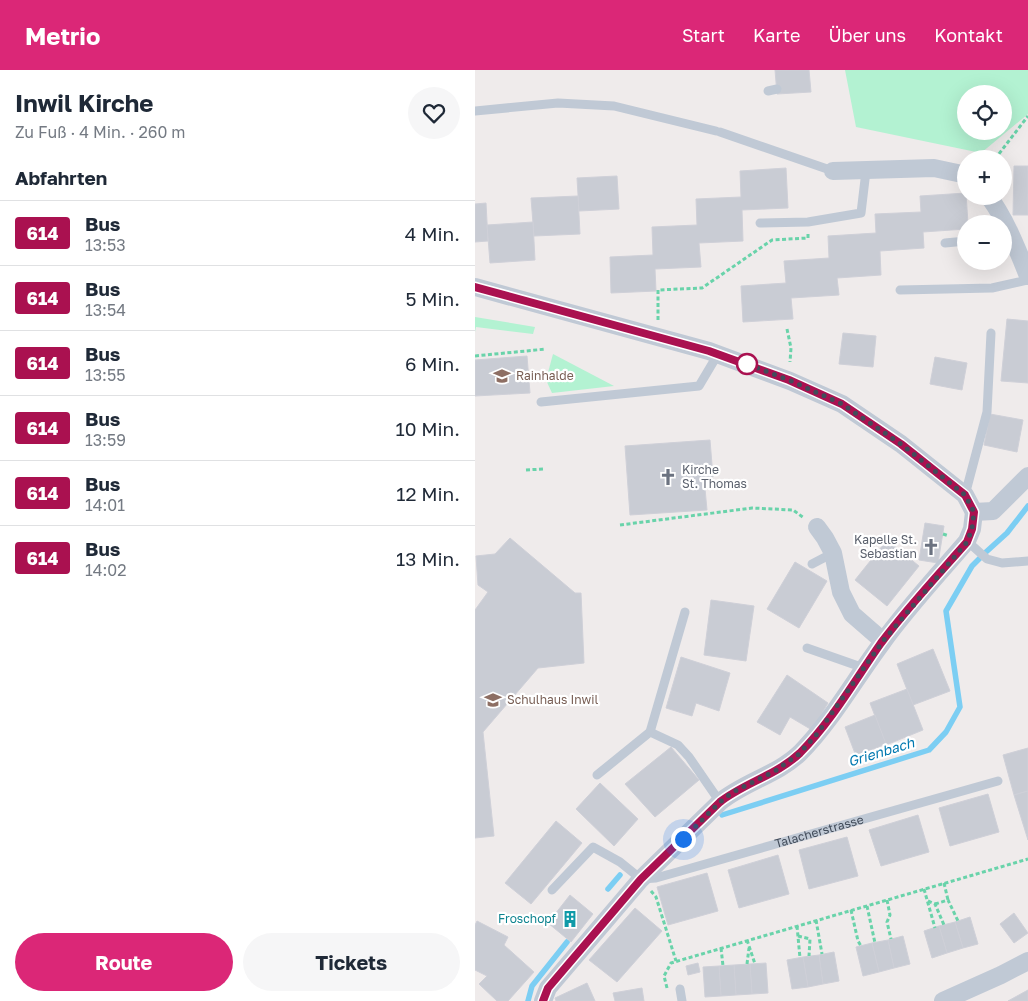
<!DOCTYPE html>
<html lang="de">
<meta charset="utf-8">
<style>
:root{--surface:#fff;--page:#f6f6f7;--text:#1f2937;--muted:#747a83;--line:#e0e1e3;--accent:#db2777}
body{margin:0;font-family:"Golos Text",sans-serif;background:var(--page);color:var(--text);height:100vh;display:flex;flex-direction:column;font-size:19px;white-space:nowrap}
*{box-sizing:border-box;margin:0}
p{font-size:16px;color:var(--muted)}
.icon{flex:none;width:28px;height:28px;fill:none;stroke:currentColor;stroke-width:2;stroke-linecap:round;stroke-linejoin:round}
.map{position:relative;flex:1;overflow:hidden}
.drawer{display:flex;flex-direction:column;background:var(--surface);width:475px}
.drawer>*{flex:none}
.badge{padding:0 10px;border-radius:4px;font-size:18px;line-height:32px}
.fabs{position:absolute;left:482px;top:15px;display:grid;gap:10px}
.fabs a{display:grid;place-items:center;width:55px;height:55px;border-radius:50%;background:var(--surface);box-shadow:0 5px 20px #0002;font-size:25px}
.you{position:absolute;width:25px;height:25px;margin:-12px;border:4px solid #fff;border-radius:50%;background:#1a73e8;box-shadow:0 0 0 8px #1a73e833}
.map>.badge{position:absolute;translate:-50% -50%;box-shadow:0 0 0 2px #fff}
h2{padding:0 15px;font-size:19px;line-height:45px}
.round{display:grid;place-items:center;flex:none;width:52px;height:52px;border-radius:26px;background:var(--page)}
.headline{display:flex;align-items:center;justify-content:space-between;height:85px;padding:0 15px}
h1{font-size:24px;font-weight:700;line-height:38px}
.button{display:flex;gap:10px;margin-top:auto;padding:10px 15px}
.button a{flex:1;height:58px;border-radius:30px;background:var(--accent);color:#fff;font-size:20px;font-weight:700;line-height:58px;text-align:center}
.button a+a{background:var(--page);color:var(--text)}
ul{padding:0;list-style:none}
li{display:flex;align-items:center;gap:15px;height:65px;padding:0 15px;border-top:1px solid var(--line)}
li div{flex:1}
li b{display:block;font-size:19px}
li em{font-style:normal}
li .badge{min-width:55px;font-weight:700;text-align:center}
header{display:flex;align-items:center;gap:30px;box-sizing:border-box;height:70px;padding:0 25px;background:var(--accent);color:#fff}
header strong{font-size:24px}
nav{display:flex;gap:28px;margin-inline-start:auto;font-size:18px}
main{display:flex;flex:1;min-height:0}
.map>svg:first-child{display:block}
.green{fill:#b3f2d2;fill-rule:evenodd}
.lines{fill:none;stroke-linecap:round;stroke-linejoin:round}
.stream{stroke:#7ccef3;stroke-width:5.5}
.building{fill:#c9ccd4;stroke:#cfd0d8}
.path{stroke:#69d3aa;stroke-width:3;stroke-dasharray:4 2.5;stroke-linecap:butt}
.service{stroke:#c0c9d5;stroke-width:9}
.minor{stroke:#c0c9d5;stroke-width:18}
.line-casing{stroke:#fff;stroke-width:11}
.line{stroke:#aa1150;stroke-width:8}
.walk{stroke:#424c5a;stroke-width:5;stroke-dasharray:0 9}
.stop-dot{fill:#fff;stroke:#aa1150;stroke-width:2.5}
.labels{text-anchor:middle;stroke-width:4.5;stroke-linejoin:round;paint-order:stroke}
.education-label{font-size:12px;fill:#785e54;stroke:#fff;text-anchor:start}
.worship-label{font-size:12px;fill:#5b616d;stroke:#fff;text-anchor:start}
.street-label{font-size:12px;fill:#424c5a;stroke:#fff}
.culture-label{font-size:12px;fill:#0d838f;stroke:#fff;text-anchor:end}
.water-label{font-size:14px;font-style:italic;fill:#0078b0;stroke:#fff}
</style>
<header>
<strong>Metrio</strong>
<nav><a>Start</a><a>Karte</a><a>Über uns</a><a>Kontakt</a></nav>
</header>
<main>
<section class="drawer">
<div class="headline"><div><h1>Inwil Kirche</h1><p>Zu Fuß · 4 Min. · 260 m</p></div><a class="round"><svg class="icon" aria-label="heart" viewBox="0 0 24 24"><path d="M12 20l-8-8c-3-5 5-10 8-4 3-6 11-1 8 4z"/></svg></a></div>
<h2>Abfahrten</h2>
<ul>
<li><span class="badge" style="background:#aa1150;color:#fff">614</span><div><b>Bus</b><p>13:53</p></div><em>4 Min.</em></li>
<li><span class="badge" style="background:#aa1150;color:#fff">614</span><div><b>Bus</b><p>13:54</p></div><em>5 Min.</em></li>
<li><span class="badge" style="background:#aa1150;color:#fff">614</span><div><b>Bus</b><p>13:55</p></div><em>6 Min.</em></li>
<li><span class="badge" style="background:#aa1150;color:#fff">614</span><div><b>Bus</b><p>13:59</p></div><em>10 Min.</em></li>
<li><span class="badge" style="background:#aa1150;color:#fff">614</span><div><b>Bus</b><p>14:01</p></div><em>12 Min.</em></li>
<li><span class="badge" style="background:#aa1150;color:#fff">614</span><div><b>Bus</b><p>14:02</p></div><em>13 Min.</em></li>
</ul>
<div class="button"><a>Route</a><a>Tickets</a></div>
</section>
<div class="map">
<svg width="553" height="931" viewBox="0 0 553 931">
<rect width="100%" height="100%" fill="#efebeb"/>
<g class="green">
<path d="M 370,0 L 553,0 L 553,44 L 506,83 L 381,57 ZM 491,24 L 529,24 L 529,61 L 491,61 Z"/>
<path d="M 0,247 L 60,257 L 58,264 L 1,257 L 0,262 Z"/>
<path d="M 78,284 L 139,316 L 77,323 L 71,310 Z"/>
</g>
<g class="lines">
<g class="stream">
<path d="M 511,482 L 532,463 L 553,436"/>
<path d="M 247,745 L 454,680 L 471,662 L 485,637 L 471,541 L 497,496 L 505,488"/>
<path d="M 133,819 L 145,805"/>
<path d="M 53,931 L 57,916 L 92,872"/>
</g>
</g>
<g class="building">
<path d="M 300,0 L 334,0 L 336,22 L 302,24 Z"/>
<path d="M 539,96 L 553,96 L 553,145 L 538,145 Z"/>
<path d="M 311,98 L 313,138 L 267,140 L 268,171 L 224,173 L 226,197 L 180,199 L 181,221 L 136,223 L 135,187 L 178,185 L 177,157 L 222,155 L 221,129 L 266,127 L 265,101 Z"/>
<path d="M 142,106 L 144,139 L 104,141 L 102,108 Z"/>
<path d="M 491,123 L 493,154 L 491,154 L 491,159 L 448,162 L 449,178 L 405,181 L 406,205 L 362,208 L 364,225 L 316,228 L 318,249 L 268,252 L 266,216 L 311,213 L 309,191 L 354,188 L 353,166 L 401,163 L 400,144 L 446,142 L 445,126 Z"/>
<path d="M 103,126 L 105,164 L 59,166 L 56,128 Z"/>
<path d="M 11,133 L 13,171 L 0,172 L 0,134 Z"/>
<path d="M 58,152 L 60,190 L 15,193 L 12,155 Z"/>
<path d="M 532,249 L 553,251 L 553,313 L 526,311 Z"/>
<path d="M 368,263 L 401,266 L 398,297 L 364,294 Z"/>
<path d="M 52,286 L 55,323 L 0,326 L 0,290 Z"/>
<path d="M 460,287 L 492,293 L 487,320 L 455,314 Z"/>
<path d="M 515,344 L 548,350 L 542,382 L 509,375 Z"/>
<path d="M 235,370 L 238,407 L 229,408 L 232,440 L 155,445 L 150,376 Z"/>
<path d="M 450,453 L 469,456 L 463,493 L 444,490 Z"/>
<path d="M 35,468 L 100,523 L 106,523 L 109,593 L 63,598 L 8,662 L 19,766 L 0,768 L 0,540 L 13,522 L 3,515 L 1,486 L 20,484 Z"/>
<path d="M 412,470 L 444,496 L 412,536 L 380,510 Z"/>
<path d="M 320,492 L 352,511 L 324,558 L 292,539 Z"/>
<path d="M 236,530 L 279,536 L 271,591 L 229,585 Z"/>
<path d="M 458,579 L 475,621 L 438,635 L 422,594 Z"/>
<path d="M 206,587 L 255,603 L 244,641 L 221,633 L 217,646 L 191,638 Z"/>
<path d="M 312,605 L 353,633 L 337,660 L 315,647 L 305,665 L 282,652 Z"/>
<path d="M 432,619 L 448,660 L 411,675 L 395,633 Z"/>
<path d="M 400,645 L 411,674 L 381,686 L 370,657 Z"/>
<path d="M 196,677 L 224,710 L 180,747 L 150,714 Z"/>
<path d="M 553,678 L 553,721 L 539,725 L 528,685 Z"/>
<path d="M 125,713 L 163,749 L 139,776 L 101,739 Z"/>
<path d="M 553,721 L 553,770 L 539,725 Z"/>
<path d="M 513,724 L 524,762 L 475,776 L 464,738 Z"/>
<path d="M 443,745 L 454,782 L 406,796 L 394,760 Z"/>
<path d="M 81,751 L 107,773 L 56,834 L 30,813 Z"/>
<path d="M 372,767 L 383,806 L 334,819 L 324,780 Z"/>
<path d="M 303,785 L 314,824 L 264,838 L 253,800 Z"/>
<path d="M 232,803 L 243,841 L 193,855 L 182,817 Z"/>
<path d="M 95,825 L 118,844 L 96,872 L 73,853 Z"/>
<path d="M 160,838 L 187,861 L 142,912 L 114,890 Z"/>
<path d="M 539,843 L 553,863 L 539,873 L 525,854 Z"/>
<path d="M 495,847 L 503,874 L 488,878 L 480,852 Z"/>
<path d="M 2,851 L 33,867 L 29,875 L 59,902 L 33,931 L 22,931 L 4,914 L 12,906 L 0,900 L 0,855 Z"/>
<path d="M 480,852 L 488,878 L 472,883 L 464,856 Z"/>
<path d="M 464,856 L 472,883 L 457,888 L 449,861 Z"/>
<path d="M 428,866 L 435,894 L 419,898 L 413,870 Z"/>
<path d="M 413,870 L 419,898 L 404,902 L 397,873 Z"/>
<path d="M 397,873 L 404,902 L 388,906 L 381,877 Z"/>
<path d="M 359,882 L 364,911 L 348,914 L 344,885 Z"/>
<path d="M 344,885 L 348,914 L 333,917 L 328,887 Z"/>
<path d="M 328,887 L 333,917 L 317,919 L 312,890 Z"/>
<path d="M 223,893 L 225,902 L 213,905 L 211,896 Z"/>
<path d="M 291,893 L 293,923 L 277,924 L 275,894 Z"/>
<path d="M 275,894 L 277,924 L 261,925 L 259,895 Z"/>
<path d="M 259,895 L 261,925 L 246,926 L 244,896 Z"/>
<path d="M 244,896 L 246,926 L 230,927 L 228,897 Z"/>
<path d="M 112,913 L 120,931 L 81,931 L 80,928 Z"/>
<path d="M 167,918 L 169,931 L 140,931 L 138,923 Z"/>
<path d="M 553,920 L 553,931 L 533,931 Z"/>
</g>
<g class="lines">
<g class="path">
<path d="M 520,89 L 553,46"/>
<path d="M 183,250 L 183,220 L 227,218 L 297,170 L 333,168 L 333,164"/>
<path d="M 312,259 L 316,278 L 315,292"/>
<path d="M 0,286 L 71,279"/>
<path d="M 51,400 L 68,399"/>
<path d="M 145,455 L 277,438 L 318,440 L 329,448"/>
<path d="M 468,464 L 474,466"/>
<path d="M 469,813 L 473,830"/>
<path d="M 449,819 L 460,858"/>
<path d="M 176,821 L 181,827 L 201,891"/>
<path d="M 412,830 L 415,845 L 412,852 L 416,869"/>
<path d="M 453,831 L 460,834 L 469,855"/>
<path d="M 460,834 L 473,830 L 483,851"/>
<path d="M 392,836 L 400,873"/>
<path d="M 376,840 L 383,871 L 386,876"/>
<path d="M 341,850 L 347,884"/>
<path d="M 322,856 L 325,888"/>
<path d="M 323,866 L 335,869 L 334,886"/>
<path d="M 272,870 L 280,894"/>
<path d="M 246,878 L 248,896"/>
<path d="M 272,894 L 274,878"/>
<path d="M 192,918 L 189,906 L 196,893 L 553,789"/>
</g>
<g class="service">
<path d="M 293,21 L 302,19"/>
<path d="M 0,41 L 83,33 L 139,36 L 241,61"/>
<path d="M 245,62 L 358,101"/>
<path d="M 285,153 L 333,152 L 386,143 L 391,101"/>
<path d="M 470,173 L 491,171"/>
<path d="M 425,220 L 517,218 L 553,210"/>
<path d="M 66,332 L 224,316 L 243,284"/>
<path d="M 490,425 L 512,342 L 516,263"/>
<path d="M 492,471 L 512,489 L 527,493 L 553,491"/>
<path d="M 337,494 L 358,483"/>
<path d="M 332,578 L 389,598"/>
<path d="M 175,662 L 210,542"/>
<path d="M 122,705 L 175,662 L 203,675 L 214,687 L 245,732"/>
<path id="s1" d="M 77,820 L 118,777 L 145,792 L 166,809 L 181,808 L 523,711"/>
<path d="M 205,919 L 207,931"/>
</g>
<g class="minor">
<path d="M 358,101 L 459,98 L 487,104 L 491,107"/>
<path d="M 513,126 C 529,145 544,183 553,206"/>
<path d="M 0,217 L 234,281 L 315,311 L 367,334 L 426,374 L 490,425 L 499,442"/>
<path d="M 499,442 L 518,441 L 553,406"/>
<path d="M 342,457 L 350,468 L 358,483 L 366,522 L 377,544 L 408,571"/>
<path d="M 68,931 L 73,918 L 166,809 L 245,732 C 269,712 302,705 325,683 C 356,652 380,609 407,573 C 432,538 463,505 492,471 L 497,459 L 499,442"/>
<path d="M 468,931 L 526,905 L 553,891"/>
</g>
</g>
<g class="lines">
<g class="line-casing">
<path id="line" d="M 0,217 L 234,281 L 314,310 L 367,334 L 426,374 L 490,425 L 499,442 L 497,459 L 492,472 C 463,505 432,538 406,573 C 380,610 357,651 325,683 C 302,705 269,713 245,732 L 166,809 L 73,918 L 68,931"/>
</g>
<use href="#line" class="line"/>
<path class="walk" d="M 208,769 L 245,732 L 258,722 L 300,701 L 324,684 L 342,664 L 408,571 L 492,472 L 497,459 L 499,442 L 490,425 L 426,374 L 367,334 L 314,310 L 272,294"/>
</g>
<defs>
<g id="school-bare" transform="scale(1.35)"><path d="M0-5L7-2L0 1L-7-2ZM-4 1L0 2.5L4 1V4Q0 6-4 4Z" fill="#8d6e63" stroke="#fff" stroke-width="2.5" paint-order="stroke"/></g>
<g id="church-bare" transform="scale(1.35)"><path d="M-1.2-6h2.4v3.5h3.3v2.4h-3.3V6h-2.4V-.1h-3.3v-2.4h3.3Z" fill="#6b7280" stroke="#fff" stroke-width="2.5" paint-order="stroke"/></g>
<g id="building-bare" transform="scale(1.35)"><path d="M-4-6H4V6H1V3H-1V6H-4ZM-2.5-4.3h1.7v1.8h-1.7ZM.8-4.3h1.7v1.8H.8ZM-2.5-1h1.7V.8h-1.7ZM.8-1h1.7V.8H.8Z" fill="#0f9aa8" stroke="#fff" stroke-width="2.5" paint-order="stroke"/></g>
</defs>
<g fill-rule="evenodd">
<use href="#school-bare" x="27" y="306"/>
<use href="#church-bare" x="193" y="407"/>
<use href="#church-bare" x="456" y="477"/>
<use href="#school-bare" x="18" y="630"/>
<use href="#building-bare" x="95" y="849"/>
</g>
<circle class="stop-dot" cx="272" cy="294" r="10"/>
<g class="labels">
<g class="education-label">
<text x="41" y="310">Rainhalde</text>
<text x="32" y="634">Schulhaus Inwil</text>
</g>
<g class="worship-label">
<text x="207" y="404">Kirche<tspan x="207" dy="14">St. Thomas</tspan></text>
<text x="442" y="474" text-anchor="end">Kapelle St.<tspan x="442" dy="14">Sebastian</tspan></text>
</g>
<g class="street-label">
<text dy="4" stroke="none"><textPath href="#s1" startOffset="302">Talacherstrasse</textPath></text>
</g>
<g class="culture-label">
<text x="81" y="853">Froschopf</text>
</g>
<g class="water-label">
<text transform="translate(406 682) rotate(-17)" y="5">Grienbach</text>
</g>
</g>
</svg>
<div class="fabs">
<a><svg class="icon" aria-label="locate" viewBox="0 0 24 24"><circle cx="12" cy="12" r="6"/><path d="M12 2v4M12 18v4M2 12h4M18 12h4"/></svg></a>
<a>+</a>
<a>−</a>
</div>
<div class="you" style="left:208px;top:769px"></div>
</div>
</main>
